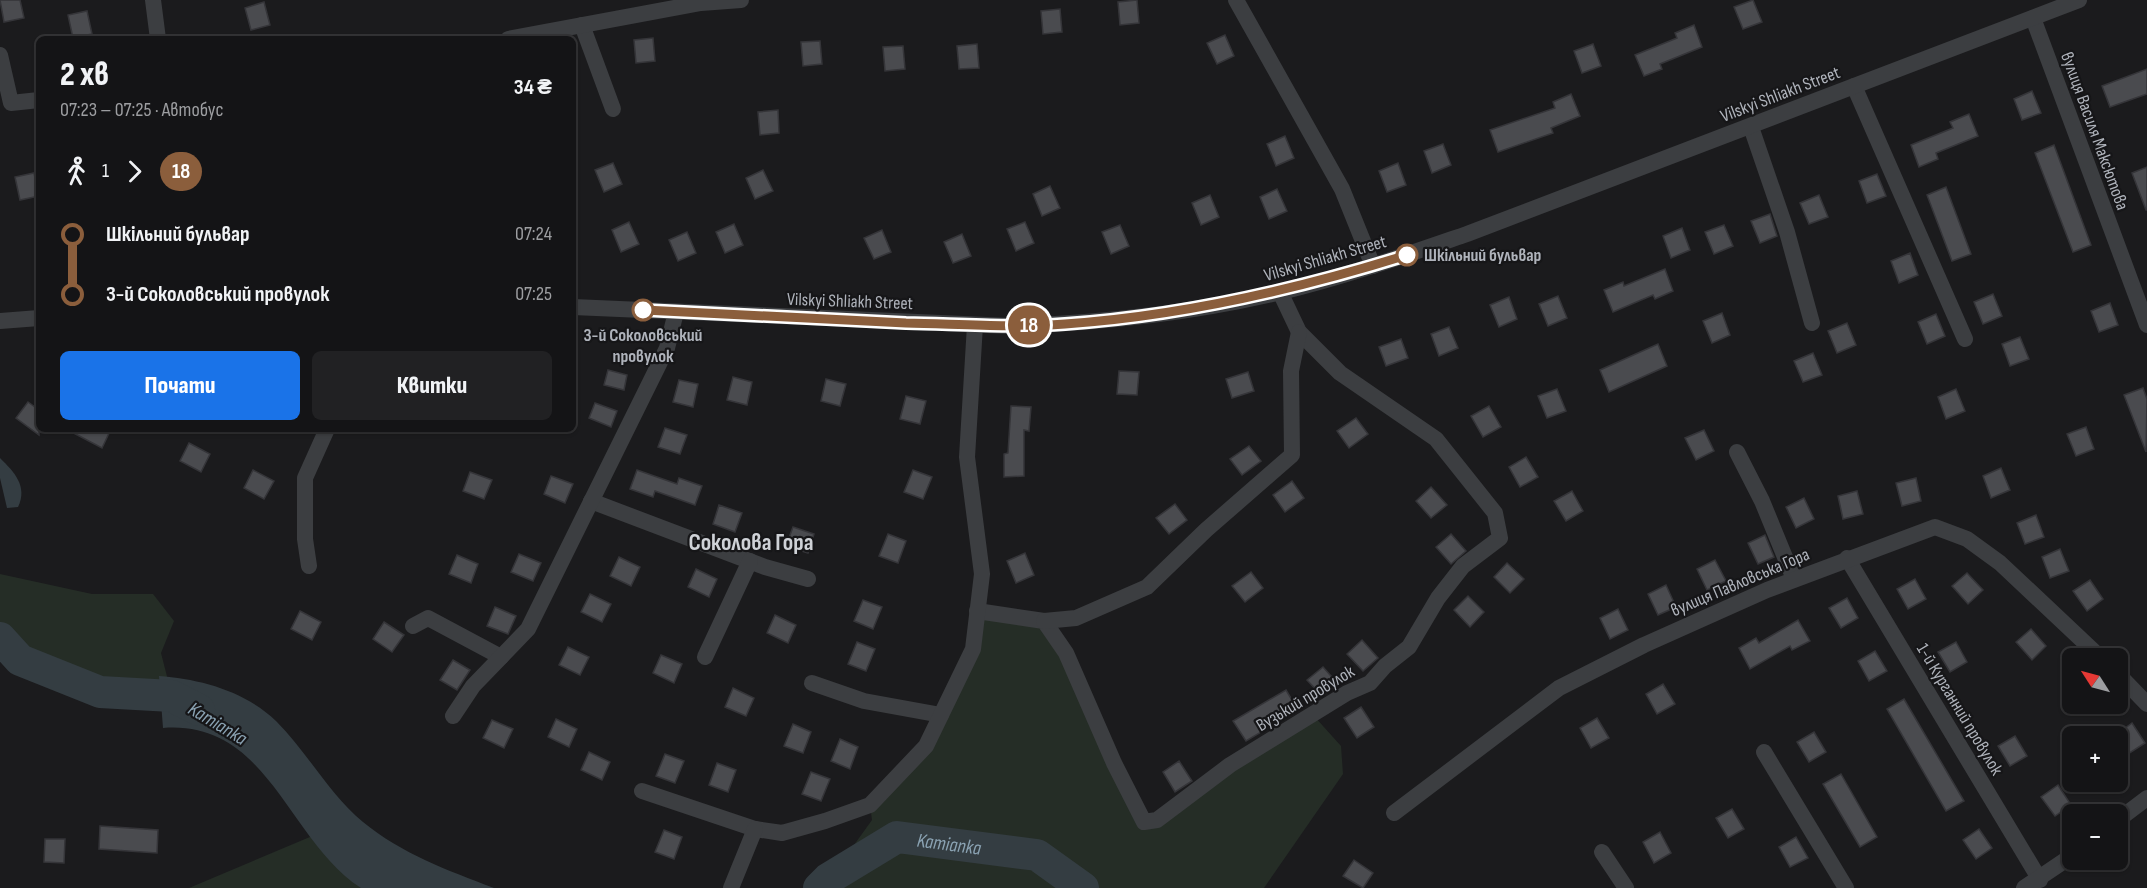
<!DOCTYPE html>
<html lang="uk">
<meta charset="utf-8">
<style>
:root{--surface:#141416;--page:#212123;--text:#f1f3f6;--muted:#9d9ea1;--line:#333335;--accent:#1a73e8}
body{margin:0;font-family:"Sofia Sans Condensed",sans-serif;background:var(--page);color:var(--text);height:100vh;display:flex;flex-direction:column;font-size:22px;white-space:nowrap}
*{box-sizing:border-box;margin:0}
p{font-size:20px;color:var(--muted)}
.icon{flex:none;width:33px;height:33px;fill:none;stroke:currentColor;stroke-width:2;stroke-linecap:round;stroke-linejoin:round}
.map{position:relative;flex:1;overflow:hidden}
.drawer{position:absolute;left:36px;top:36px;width:540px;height:396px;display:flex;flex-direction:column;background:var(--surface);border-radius:9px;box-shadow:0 2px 4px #0004,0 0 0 2px var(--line)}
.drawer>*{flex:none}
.badge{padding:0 12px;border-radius:20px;font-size:21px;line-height:39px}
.needle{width:39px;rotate:306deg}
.buttons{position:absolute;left:2062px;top:648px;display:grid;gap:12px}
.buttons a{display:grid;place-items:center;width:66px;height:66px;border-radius:9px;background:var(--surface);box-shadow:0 2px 4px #0004,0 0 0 2px var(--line);font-size:30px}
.map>.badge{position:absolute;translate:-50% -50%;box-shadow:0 0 0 3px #fff}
.legs{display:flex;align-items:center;gap:9px;height:66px;padding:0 24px;font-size:20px}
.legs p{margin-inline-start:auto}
.overview{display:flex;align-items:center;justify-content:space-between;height:102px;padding:0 24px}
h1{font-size:33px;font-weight:800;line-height:45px}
.action{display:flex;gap:12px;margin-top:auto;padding:12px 24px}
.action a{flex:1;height:69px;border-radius:9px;background:var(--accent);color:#fff;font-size:24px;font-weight:800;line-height:69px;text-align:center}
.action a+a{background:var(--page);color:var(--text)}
ul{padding:0 24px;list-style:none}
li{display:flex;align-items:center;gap:21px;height:60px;font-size:22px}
li i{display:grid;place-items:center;width:9px;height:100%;margin:0 8px;background:currentColor}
li i::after{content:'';width:15px;height:15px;margin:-8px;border:4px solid;border-radius:50%;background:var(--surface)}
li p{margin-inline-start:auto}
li:first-child i{background:linear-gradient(#0000 50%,currentColor 0)}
li:last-child i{background:linear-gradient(currentColor 50%,#0000 0)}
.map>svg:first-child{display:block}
.green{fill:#252d26}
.water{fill:#343d42}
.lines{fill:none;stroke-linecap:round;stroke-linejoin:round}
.river{stroke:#343d42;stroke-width:32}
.building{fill:#4a4b4f;stroke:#353539;stroke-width:1.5}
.minor{stroke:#3c3e41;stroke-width:16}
.line-1-casing{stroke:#fff;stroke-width:14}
.line-1{stroke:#8b5e3c;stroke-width:9}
.stop-1-dot{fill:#fff;stroke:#8b5e3c;stroke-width:3}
.labels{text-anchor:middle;stroke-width:4.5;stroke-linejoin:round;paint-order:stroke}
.street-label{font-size:18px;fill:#afb3bb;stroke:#161618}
.stop-label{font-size:18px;font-weight:bold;fill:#afb3bb;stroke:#161618;text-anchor:start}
.water-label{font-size:20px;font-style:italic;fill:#8aa2b2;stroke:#161618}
.district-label{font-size:24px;font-weight:bold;fill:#cfd2d7;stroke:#161618}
</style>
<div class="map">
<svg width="2147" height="888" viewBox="0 0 2147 888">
<rect width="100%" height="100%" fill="#1b1b1d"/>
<g class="green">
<path d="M 0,574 L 92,594 L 153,594 L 174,621 L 161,653 L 172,696 L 100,692 L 20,660 L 0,638 Z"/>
<path d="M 977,611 L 1044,621 L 1144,822 L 1314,716 L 1341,746 L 1343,774 L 1264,888 L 823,888 L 872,820 L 870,805 L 926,746 L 973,649 Z"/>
<path d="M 336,826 L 438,888 L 189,888 Z"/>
</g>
<g class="water">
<path d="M 0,458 C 14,472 28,486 18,507 L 7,508 L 0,478 Z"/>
<path d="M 159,676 C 200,679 245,691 276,721 C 308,753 329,794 363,822 C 402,854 447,870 494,888 L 361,888 C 287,840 269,720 163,728 Z"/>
</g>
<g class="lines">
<g class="river">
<path d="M 0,638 L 20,660 L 100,692 L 172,696 L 199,710"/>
<path id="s1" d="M 819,888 L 828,879 L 897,837 L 1037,855 L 1083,888"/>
</g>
</g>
<g class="building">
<path d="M 0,0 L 20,0 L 24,18 L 4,22 Z"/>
<path d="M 1137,0 L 1139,23 L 1120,25 L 1118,2 Z"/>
<path d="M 1753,0 L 1762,22 L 1743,29 L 1734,7 Z"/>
<path d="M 264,2 L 270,25 L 251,30 L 245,8 Z"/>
<path d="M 1060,9 L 1062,32 L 1043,34 L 1041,11 Z"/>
<path d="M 87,11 L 92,34 L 73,38 L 68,15 Z"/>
<path d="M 1694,25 L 1702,47 L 1660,64 L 1662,69 L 1644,76 L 1635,55 L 1677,38 L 1675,33 Z"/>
<path d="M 1225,35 L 1234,56 L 1217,64 L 1207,43 Z"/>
<path d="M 653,38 L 655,61 L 636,63 L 634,40 Z"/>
<path d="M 820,41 L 822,64 L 803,66 L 801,42 Z"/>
<path d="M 977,44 L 979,68 L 959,69 L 957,46 Z"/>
<path d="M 1593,44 L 1601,66 L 1582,73 L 1574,51 Z"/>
<path d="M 903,46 L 905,69 L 885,71 L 883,47 Z"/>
<path d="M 2147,69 L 2147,94 L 2110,107 L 2102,86 Z"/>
<path d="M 2032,91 L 2041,113 L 2022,120 L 2014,99 Z"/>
<path d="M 1571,94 L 1580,116 L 1551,128 L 1553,133 L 1498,152 L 1490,130 L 1555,108 L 1553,102 Z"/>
<path d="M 778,110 L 779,133 L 760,135 L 758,112 Z"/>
<path d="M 1969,114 L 1978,136 L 1936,153 L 1938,159 L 1919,167 L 1911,145 L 1953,128 L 1950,122 Z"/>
<path d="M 1285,136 L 1294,158 L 1276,166 L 1267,144 Z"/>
<path d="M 1443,144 L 1451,165 L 1432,173 L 1424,151 Z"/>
<path d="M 2054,145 L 2091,245 L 2073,252 L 2035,153 Z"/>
<path d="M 613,163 L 622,184 L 604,192 L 595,170 Z"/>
<path d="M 1398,163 L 1406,185 L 1387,192 L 1379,171 Z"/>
<path d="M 2147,167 L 2147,210 L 2146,210 L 2132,173 Z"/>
<path d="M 763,170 L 773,191 L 755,199 L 746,178 Z"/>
<path d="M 34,173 L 39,196 L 20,200 L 15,177 Z"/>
<path d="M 1877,174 L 1886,196 L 1867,203 L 1859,181 Z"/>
<path d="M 1050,186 L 1060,208 L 1042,216 L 1033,194 Z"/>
<path d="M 1946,187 L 1971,254 L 1952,261 L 1927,195 Z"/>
<path d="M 1277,189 L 1287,211 L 1269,219 L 1260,197 Z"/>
<path d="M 1210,195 L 1219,217 L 1201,225 L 1192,203 Z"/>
<path d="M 1819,195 L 1828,217 L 1809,224 L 1800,203 Z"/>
<path d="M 1770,214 L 1777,236 L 1760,243 L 1751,221 Z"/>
<path d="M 629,222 L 639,244 L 621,252 L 612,230 Z"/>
<path d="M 1025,222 L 1034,243 L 1016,251 L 1007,229 Z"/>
<path d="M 734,224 L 743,245 L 725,253 L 716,232 Z"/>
<path d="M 1120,225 L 1129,246 L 1111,254 L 1102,232 Z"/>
<path d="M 1724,225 L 1733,246 L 1714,254 L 1705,232 Z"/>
<path d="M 1682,228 L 1690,250 L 1671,258 L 1663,236 Z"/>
<path d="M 882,230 L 891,252 L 874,259 L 864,238 Z"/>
<path d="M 687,232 L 696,253 L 678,261 L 669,240 Z"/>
<path d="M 962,234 L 971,256 L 953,263 L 944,242 Z"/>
<path d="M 1910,253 L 1918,275 L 1899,283 L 1891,261 Z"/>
<path d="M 1665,269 L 1673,291 L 1655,299 L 1653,295 L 1613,312 L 1604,290 L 1623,282 L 1624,286 Z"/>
<path d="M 1993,294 L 2002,316 L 1983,324 L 1974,302 Z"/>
<path d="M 1558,296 L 1567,318 L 1548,326 L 1539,304 Z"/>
<path d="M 1509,297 L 1517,319 L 1499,327 L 1490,305 Z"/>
<path d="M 2110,303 L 2118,325 L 2099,332 L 2091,311 Z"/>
<path d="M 1722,313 L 1730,335 L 1712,343 L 1703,321 Z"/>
<path d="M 1936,314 L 1945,336 L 1927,344 L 1918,322 Z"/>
<path d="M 1847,323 L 1856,345 L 1837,353 L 1828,331 Z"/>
<path d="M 1449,327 L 1458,348 L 1439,356 L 1431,334 Z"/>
<path d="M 2020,337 L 2029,359 L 2010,366 L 2002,344 Z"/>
<path d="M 1401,339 L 1408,358 L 1386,366 L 1379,347 Z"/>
<path d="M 1658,344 L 1667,366 L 1609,392 L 1600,370 Z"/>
<path d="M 1813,353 L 1822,375 L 1803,382 L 1794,361 Z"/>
<path d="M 608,370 L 627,375 L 624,390 L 604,385 Z"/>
<path d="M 1119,371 L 1139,372 L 1137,395 L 1117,394 Z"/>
<path d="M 1248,372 L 1254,391 L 1232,398 L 1226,379 Z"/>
<path d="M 733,377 L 752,382 L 747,405 L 727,400 Z"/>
<path d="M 826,379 L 846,384 L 840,406 L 821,401 Z"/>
<path d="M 679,380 L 698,384 L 693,407 L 673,402 Z"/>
<path d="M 2143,388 L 2147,399 L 2146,452 L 2124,395 Z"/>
<path d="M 1557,389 L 1566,411 L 1547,418 L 1538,396 Z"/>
<path d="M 1956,389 L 1965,411 L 1946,419 L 1938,397 Z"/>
<path d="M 906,396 L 926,401 L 920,424 L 900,419 Z"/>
<path d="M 28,402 L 39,410 L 39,435 L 16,418 Z"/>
<path d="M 595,403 L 617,411 L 611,427 L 589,418 Z"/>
<path d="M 1011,406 L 1031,407 L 1029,431 L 1024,430 L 1024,476 L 1004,477 L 1004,454 L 1008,453 Z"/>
<path d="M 1489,406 L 1501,427 L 1483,437 L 1471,416 Z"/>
<path d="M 1356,418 L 1368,434 L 1349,448 L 1337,431 Z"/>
<path d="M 2086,427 L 2094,449 L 2076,456 L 2067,434 Z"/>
<path d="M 665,428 L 687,435 L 680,454 L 658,447 Z"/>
<path d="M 66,429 L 111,429 L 102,448 Z"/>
<path d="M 1704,430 L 1714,451 L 1696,460 L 1685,438 Z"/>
<path d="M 189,443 L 210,454 L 201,472 L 180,461 Z"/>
<path d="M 1249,446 L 1261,461 L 1242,475 L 1230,459 Z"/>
<path d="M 1526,457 L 1538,477 L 1520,487 L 1509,467 Z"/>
<path d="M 2001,468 L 2010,490 L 1991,498 L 1983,476 Z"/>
<path d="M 253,470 L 274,481 L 264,499 L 244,488 Z"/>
<path d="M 637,470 L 677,484 L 679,478 L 702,486 L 695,505 L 655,491 L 653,497 L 630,489 Z"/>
<path d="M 913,470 L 932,477 L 923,499 L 904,492 Z"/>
<path d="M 470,472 L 492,480 L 484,499 L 463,491 Z"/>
<path d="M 551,476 L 573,484 L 565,503 L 544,494 Z"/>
<path d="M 1916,478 L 1921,501 L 1902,506 L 1896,483 Z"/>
<path d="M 1292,481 L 1304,498 L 1285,512 L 1273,495 Z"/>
<path d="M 1431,487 L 1447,505 L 1431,518 L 1416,501 Z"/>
<path d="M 1572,491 L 1583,511 L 1566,521 L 1554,501 Z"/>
<path d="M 1857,491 L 1863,514 L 1843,519 L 1838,496 Z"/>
<path d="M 1804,498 L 1814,519 L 1796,528 L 1786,507 Z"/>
<path d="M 1175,504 L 1187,520 L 1169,534 L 1156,518 Z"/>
<path d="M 719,505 L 742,513 L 735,532 L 713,524 Z"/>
<path d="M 2036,515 L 2044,537 L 2025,544 L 2017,523 Z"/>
<path d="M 793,527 L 814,534 L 808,553 L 786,546 Z"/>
<path d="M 888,534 L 906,541 L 898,563 L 879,556 Z"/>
<path d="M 1451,534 L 1466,551 L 1451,564 L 1436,547 Z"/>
<path d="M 1765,535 L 1774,557 L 1758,564 L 1748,543 Z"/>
<path d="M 2060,549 L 2069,571 L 2050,578 L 2042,557 Z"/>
<path d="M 1025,553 L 1034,575 L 1016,583 L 1007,561 Z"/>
<path d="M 519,554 L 541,563 L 533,581 L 511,572 Z"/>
<path d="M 457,555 L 478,564 L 471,583 L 449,574 Z"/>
<path d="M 619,557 L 640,567 L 631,586 L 610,576 Z"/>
<path d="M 1715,560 L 1726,581 L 1707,590 L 1697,569 Z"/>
<path d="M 1507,563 L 1524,579 L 1510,593 L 1494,577 Z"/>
<path d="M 696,569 L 717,579 L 709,597 L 688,587 Z"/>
<path d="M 1251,572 L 1263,588 L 1245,602 L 1232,586 Z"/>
<path d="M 1967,573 L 1983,590 L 1968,604 L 1952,586 Z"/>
<path d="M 1915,579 L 1926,599 L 1908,609 L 1897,589 Z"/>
<path d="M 2090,580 L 2103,599 L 2087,611 L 2073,591 Z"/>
<path d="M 1666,585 L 1676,607 L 1658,615 L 1648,594 Z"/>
<path d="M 590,594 L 611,604 L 602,622 L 581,612 Z"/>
<path d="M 1468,596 L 1484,612 L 1470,627 L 1454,610 Z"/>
<path d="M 1847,598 L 1858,618 L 1841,628 L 1829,608 Z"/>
<path d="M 863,600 L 882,607 L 873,629 L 854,621 Z"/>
<path d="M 495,607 L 516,616 L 508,634 L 487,626 Z"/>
<path d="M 1618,609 L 1628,630 L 1610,639 L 1600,618 Z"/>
<path d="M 300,611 L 321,622 L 312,640 L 291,629 Z"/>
<path d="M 775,615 L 796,625 L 788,643 L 767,633 Z"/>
<path d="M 1798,620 L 1810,641 L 1792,650 L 1790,646 L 1750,669 L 1739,648 L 1756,638 L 1759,643 Z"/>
<path d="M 384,622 L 404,635 L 392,652 L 373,639 Z"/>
<path d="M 2031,629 L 2046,646 L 2032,660 L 2016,642 Z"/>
<path d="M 1362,640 L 1378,658 L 1363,671 L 1347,654 Z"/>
<path d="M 857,642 L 875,649 L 866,671 L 848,664 Z"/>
<path d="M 1956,642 L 1967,662 L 1950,672 L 1938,652 Z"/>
<path d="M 568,647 L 589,657 L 580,675 L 559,665 Z"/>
<path d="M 1875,651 L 1887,671 L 1869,681 L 1858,661 Z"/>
<path d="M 661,655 L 682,664 L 674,683 L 653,673 Z"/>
<path d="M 453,660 L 470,670 L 457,690 L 440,680 Z"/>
<path d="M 1323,667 L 1338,684 L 1322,696 L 1307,680 Z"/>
<path d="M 1663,684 L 1675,704 L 1657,714 L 1646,694 Z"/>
<path d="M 733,688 L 754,698 L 746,716 L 725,707 Z"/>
<path d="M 1286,690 L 1298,710 L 1246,741 L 1233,721 Z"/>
<path d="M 1904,699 L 1964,801 L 1946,811 L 1887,709 Z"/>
<path d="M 1361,707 L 1374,727 L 1357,738 L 1344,718 Z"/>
<path d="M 1597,718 L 1609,738 L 1591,748 L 1580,728 Z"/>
<path d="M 556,719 L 577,729 L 569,747 L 548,737 Z"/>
<path d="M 492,720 L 513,729 L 504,748 L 483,738 Z"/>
<path d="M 2132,723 L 2145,743 L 2128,754 L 2113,732 L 2120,732 Z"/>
<path d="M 793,724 L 811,732 L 803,753 L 784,746 Z"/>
<path d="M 1814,732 L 1826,752 L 1809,762 L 1797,742 Z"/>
<path d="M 2015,736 L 2027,756 L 2010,766 L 1998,746 Z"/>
<path d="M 840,739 L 858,747 L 850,769 L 831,761 Z"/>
<path d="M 589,752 L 610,762 L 602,780 L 581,770 Z"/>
<path d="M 665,754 L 684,761 L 675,783 L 656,776 Z"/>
<path d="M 1179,761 L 1192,781 L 1175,792 L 1163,772 Z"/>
<path d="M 717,763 L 736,770 L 728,792 L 709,785 Z"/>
<path d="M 811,772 L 830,779 L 821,801 L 802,794 Z"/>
<path d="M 1841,774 L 1877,837 L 1860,847 L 1823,784 Z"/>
<path d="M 2058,785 L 2071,805 L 2055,816 L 2041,797 Z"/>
<path d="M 1732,809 L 1744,829 L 1728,838 L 1716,818 Z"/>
<path d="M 100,826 L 158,830 L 157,853 L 99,849 Z"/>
<path d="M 1979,829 L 1992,848 L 1976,859 L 1963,840 Z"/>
<path d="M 664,830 L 682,837 L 674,859 L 655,852 Z"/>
<path d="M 1660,832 L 1671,853 L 1654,863 L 1643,842 Z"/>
<path d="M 1796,837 L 1808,858 L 1790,867 L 1779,847 Z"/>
<path d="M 45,839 L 65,839 L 64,863 L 44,862 Z"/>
<path d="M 1354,860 L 1373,873 L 1363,888 L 1343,876 Z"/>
</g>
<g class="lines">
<g class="minor">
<path d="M 153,0 L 158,39"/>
<path d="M 1236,0 L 1342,189 L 1373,266"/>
<path d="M 2033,18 L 2147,325"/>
<path d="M 582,25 L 613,109"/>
<path d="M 508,39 L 701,3 L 741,0"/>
<path d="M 0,55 L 11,103 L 39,100"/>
<path d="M 1854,86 L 1965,339"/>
<path d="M 1751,127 L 1787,232 L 1812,323"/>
<path d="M 573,307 L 1010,326 C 1101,323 1193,313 1281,292 C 1344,277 1406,255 1467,234 L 2079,0"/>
<path d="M 0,321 L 39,318"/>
<path d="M 1737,452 L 1762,501 L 1794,579"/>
<path d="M 591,501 L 765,567 L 808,579"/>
<path d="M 1847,558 L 2040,880"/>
<path d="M 309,566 L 305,539 L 305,478 L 327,429"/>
<path d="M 977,611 L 1044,621 L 1066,653 L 1114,763 L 1144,822 L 1157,820 L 1230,765 L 1347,693 L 1370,683 L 1385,666 L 1409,647 L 1438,598 L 1463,566 L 1500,538 L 1495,513 L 1436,439 L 1340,373 L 1299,332 L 1280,292"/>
<path d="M 1044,621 L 1076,618 L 1147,587 L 1206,530 L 1292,455 L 1291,371 L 1299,332"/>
<path d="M 413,626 L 428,618 L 501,657"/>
<path d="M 705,657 L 750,561"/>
<path d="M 2118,674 L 2147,704"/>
<path d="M 812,683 L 864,701 L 941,715"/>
<path d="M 453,716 L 473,686 L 528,629 L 667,348 L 676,312"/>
<path d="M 1764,752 L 1846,888"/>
<path d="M 642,791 L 755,829 L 782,833 L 825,821 L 870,805 L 926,746 L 973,649 L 982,574 L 967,457 L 975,325"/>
<path d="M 1394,813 L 1559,688 L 1644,645 L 1767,590 L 1935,527 L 1967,539 L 2000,563 L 2101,658"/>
<path d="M 2118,820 L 2147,798"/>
<path d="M 1602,852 L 1626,888"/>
<path d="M 731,888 L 755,829"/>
<path d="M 2024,888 L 2073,855"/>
</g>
</g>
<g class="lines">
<g class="line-1-casing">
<path id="line-1" d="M 643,310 C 731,314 819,319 906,323 C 959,324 1012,328 1065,324 C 1182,316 1295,290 1407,255"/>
</g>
<use href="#line-1" class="line-1"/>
</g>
<g class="stop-1-dot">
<circle cx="1407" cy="255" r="10"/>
<circle cx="643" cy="310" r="10"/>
</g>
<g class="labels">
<g class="street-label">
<text transform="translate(1780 94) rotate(-21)" y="6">Vilskyi Shliakh Street</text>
<text transform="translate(2095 131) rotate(70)" y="6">вулиця Василя Максютова</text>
<text transform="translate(1325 258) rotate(-16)" y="6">Vilskyi Shliakh Street</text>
<text transform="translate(850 301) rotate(2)" y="6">Vilskyi Shliakh Street</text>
<text transform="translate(1740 582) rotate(-23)" y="6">вулиця Павловська Гора</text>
<text transform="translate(1305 698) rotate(-31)" y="6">Вузький провулок</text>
<text transform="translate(1960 709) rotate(59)" y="6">1-й Курганний провулок</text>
</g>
<g class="stop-label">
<text x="1424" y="261">Шкільний бульвар</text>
<text x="643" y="341" text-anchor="middle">3-й Соколовський<tspan x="643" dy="21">провулок</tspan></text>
</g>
<g class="water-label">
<text transform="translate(218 723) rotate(31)" y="7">Kamianka</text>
<text dy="7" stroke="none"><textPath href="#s1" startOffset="146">Kamianka</textPath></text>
</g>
<g class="district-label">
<text x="751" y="550">Соколова Гора</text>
</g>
</g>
</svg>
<div class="buttons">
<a><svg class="needle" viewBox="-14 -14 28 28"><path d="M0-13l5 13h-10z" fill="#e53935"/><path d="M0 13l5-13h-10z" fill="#9d9ea1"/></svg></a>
<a>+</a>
<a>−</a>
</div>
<b class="badge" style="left:1029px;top:325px;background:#8b5e3c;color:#fff">18</b>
<section class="drawer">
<div class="overview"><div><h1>2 хв</h1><p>07:23 – 07:25 · Автобус</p></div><b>34 ₴</b></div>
<div class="legs"><svg class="icon" aria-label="walk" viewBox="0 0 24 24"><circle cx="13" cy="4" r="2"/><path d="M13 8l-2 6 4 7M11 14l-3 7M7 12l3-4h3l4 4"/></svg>1<svg class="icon" aria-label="forward" viewBox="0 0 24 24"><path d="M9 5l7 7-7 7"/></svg><b class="badge" style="background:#8b5e3c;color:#fff">18</b></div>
<ul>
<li><i style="color:#8b5e3c"></i><b>Шкільний бульвар</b><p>07:24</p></li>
<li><i style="color:#8b5e3c"></i><b>3-й Соколовський провулок</b><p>07:25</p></li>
</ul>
<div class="action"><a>Почати</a><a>Квитки</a></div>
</section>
</div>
